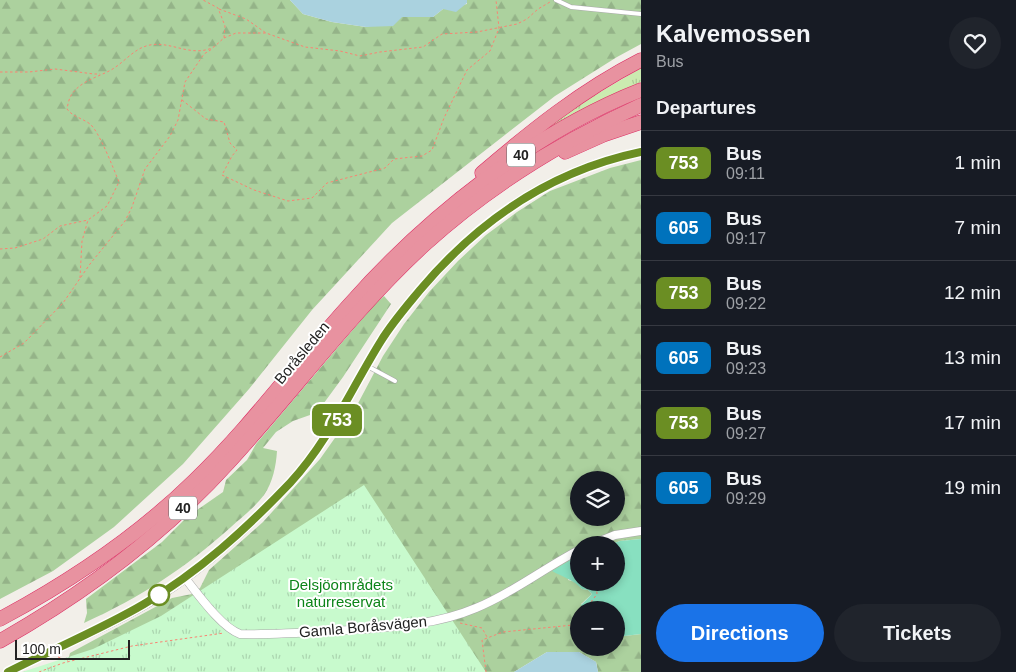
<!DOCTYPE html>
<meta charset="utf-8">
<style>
:root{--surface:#171b24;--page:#20242c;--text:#f1f3f6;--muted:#9ea1a6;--line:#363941;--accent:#1a73e8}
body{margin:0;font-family:Arial,sans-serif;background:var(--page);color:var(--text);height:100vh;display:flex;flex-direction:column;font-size:19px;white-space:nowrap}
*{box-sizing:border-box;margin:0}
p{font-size:16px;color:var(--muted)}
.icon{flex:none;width:28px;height:28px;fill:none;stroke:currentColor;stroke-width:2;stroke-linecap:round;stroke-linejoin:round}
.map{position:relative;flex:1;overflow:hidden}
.details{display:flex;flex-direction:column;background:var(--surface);width:375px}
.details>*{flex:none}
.badge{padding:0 10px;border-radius:8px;font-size:18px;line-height:32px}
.controls{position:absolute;left:570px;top:471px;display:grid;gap:10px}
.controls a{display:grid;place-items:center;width:55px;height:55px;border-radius:50%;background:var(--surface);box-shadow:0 2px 8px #0003;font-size:25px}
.scale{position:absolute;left:15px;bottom:12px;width:115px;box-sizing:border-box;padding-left:5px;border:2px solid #222;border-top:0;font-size:14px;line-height:18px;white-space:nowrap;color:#222;-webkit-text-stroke:4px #fff;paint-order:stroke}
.map>.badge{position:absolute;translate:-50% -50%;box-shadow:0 0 0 2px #fff}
h2{padding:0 15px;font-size:19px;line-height:45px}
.round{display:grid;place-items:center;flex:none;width:52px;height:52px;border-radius:26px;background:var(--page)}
.headline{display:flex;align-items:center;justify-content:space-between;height:85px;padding:0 15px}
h1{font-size:24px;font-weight:800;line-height:38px}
.button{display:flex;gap:10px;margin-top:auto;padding:10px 15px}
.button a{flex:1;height:58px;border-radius:30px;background:var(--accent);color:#fff;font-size:20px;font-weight:800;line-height:58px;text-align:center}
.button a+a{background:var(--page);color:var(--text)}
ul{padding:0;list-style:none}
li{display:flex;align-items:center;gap:15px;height:65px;padding:0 15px;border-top:1px solid var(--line)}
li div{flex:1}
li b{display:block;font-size:19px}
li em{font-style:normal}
li .badge{min-width:55px;font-weight:700;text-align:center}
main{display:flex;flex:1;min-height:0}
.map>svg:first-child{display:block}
.grass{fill:url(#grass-tufts)}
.forest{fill:url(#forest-firs);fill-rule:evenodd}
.park{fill:url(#park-tufts)}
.pitch{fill:#88e0c0}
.water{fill:#aad2df}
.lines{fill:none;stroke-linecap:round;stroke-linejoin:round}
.service-casing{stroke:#a9a9a9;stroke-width:5}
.minor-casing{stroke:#a9a9a9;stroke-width:9}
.tertiary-casing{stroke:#a9a9a9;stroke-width:10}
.motorway-casing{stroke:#dc2a62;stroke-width:15}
.path{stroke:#fa8372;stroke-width:1;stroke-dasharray:2.5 2.5;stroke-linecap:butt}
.service{stroke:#fff;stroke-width:4}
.minor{stroke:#fff;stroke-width:8}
.tertiary{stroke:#fff;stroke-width:9}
.motorway{stroke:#e892a0;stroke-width:14}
.line-casing{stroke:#fff;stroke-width:11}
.line{stroke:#6b8e23;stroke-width:8}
.stop-dot{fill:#fff;stroke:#6b8e23;stroke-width:2.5}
.labels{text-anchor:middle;stroke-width:4;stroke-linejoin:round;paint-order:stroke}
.shield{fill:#fff;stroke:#646464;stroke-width:1}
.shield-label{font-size:14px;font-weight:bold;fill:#222}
.street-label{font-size:15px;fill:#222;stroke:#fff}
.park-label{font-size:15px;fill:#0c8419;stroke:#fff}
</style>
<main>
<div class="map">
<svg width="641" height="672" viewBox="0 0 641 672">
<defs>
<pattern id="grass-tufts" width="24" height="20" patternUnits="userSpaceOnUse" patternTransform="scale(1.25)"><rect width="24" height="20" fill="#cbebb0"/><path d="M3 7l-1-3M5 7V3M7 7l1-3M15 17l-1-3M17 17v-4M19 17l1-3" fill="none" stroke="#aec997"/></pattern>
<pattern id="forest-firs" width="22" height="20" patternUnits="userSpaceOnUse" patternTransform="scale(1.25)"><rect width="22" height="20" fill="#acd19e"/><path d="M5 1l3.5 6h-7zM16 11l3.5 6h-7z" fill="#94b388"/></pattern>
<pattern id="park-tufts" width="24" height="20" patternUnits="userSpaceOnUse" patternTransform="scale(1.25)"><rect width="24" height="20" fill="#c8facd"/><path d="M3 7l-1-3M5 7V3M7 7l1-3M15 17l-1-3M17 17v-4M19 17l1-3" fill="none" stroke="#acd6b0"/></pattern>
</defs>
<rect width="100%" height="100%" fill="#f2efe9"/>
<path class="grass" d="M 641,68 L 641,82 L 600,102 L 523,144 L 580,104 Z"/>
<g class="forest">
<path d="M 0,0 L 290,0 L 303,14 L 332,22 L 366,27 L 401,17 L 433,17 L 443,9 L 467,4 L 467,0 L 641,0 L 641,44 L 617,57 L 555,96 L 392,223 L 312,310 L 249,389 L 183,464 L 114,527 L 53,571 L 0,599 Z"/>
<path d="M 641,160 L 641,539 L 620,541 L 609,545 L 579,545 L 579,555 L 575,556 L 568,580 L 576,582 L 582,589 L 588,590 L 592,594 L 581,604 L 586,610 L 579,610 L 579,648 L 616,648 L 616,637 L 641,634 L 641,672 L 598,672 L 596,662 L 579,652 L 547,652 L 514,672 L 43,672 L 67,664 L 70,653 L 172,598 L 192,594 L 200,588 L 209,570 L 263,522 L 320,459 L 354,411 L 383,356 L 404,324 L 429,292 L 458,261 L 486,235 L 517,212 L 550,191 L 610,168 ZM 579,480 L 616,480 L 616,518 L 579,518 Z"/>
<path d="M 384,296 L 391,304 L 343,377 L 321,407 L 310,415 L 293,421 L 276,432 L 263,448 L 277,451 C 276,466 273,482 264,495 C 255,507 242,517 231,527 C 184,569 141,597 84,623 L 87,613 L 86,599 L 162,542 L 187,517 L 223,492 L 226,480 L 247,460 L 256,444 L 339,346 L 375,304 Z"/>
</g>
<path class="park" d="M 364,485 L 486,672 L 22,672 L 93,649 L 161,616 Z"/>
<path class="pitch" d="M 641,539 L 641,634 L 616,637 L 616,610 L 607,610 L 604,607 L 599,610 L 586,610 L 581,605 L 592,594 L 588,590 L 582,589 C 574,580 563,577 552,571 L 579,555 L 579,582 L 616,582 L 616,545 L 609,545 L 620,541 Z"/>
<g class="water">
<path d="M 290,0 L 467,0 L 467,3 L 456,12 L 443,9 L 433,17 L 402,17 L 393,26 L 366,27 L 332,22 L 303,14 Z"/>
<path d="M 547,652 L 579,652 L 596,662 L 598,672 L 514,672 Z"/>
</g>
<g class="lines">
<g class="service-casing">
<g id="service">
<path d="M 556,0 L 571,7 L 641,14"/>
<path d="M 367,366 L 395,381"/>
</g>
</g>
<g class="minor-casing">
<g id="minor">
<path d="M 590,545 L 615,535 L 641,531"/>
<path d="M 185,578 C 198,594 221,627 240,634 C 276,635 313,632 350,630 C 392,627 436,625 476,608 C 513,593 544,568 579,550"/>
</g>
</g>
<g class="tertiary-casing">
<path id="tertiary" d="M 8,672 C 58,646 111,626 159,596 C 208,565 250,525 290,483 C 330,440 351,389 381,341 C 392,324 404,309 417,294 C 477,222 548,171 641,152"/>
</g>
<g class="motorway-casing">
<g id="motorway">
<path d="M 565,152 L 603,135 L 641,122"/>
<path d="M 482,173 C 531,131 582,90 641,60"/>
<path d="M 0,619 C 71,581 138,536 195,480 C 252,425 298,361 351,303 C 427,217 534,132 641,90"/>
<path d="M 0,641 C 85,593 164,534 229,462 C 295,390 353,310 425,244 C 489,186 562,141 641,105"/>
</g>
</g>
<g class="path">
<path d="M 219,9 L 246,19 L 266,33"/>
<path d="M 224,38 L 236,33 L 266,33 L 305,47 L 340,51 L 360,56 L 380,52 L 423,47 L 442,34 L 477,32 L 517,24 L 527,19 L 538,9 L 550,2"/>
<path d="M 0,72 L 29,72 L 55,69 L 94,74 L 100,74"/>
<path d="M 182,100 L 206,119 L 224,122 L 230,143 L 237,150 L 232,156 L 222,175 L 254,190 L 288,201 L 312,198 L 327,183 L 385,168 L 394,159 L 422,156 L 432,150 L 444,118 L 467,70 L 490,51 L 499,28 L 496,0"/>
<path d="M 0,249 L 15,248 L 43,239 L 60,226 L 88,220"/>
<path d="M 80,278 L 82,241 L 88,220 L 107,206 L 119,182 C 114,170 99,131 90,124 C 82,118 73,117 67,109 C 68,104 69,98 72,94 C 81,81 98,77 111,70 C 125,62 134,48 150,45 C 171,41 190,57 212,48 C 216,46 220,41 224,38 L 225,26 L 218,8 L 203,0"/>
<path d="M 0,357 L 24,343 L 63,303 L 90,264 L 125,221 L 132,207 L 145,169 L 170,136 L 178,120 L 185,82 L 204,54 L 212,49"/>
<path d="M 585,610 L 597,594 L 596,582"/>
<path d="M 460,623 L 482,628 L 487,637"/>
<path d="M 58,657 L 68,661"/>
<path d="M 39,672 L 63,663 L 132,646 L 224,633"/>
<path d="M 486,672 L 482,640 L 503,632 L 573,625 L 579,618"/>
</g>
<use href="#service" class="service"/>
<use href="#minor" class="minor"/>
<use href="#tertiary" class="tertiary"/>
<use href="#motorway" class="motorway"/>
</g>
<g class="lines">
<g class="line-casing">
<path id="line" d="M 8,672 C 53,649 100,630 144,604 C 199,572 246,529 290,483 C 329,441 351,389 381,341 C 392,323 406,307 420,290 C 479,220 550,171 641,152"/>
</g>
<use href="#line" class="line"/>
</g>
<circle class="stop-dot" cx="159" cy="595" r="10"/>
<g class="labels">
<g class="shield">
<rect x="507" y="143.5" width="28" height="23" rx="4"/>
<rect x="169" y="496.5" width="28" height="23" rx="4"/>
</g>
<g class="shield-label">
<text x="521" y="160">40</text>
<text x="183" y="513">40</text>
</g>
<g class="street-label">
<text transform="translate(302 353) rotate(-50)" y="5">Boråsleden</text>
<text transform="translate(363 627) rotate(-5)" y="5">Gamla Boråsvägen</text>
</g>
<g class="park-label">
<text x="341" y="590">Delsjöområdets<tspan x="341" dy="17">naturreservat</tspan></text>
</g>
</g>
</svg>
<div class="controls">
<a><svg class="icon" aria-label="layers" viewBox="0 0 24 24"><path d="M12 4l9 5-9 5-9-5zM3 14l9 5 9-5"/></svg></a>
<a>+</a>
<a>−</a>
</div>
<div class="scale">100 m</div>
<b class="badge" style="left:337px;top:420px;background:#6b8e23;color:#fff">753</b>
</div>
<section class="details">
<div class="headline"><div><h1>Kalvemossen</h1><p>Bus</p></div><a class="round"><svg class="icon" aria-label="heart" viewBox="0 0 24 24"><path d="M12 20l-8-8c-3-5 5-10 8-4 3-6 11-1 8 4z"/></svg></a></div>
<h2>Departures</h2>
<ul>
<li><span class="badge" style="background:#6b8e23;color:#fff">753</span><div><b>Bus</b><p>09:11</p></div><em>1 min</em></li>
<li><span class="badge" style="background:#0072bc;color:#fff">605</span><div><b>Bus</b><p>09:17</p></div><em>7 min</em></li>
<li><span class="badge" style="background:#6b8e23;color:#fff">753</span><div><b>Bus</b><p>09:22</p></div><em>12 min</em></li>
<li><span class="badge" style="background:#0072bc;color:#fff">605</span><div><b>Bus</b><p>09:23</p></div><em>13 min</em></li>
<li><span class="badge" style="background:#6b8e23;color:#fff">753</span><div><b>Bus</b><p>09:27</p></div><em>17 min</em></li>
<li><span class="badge" style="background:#0072bc;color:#fff">605</span><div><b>Bus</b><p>09:29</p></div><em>19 min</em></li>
</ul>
<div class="button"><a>Directions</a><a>Tickets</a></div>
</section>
</main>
